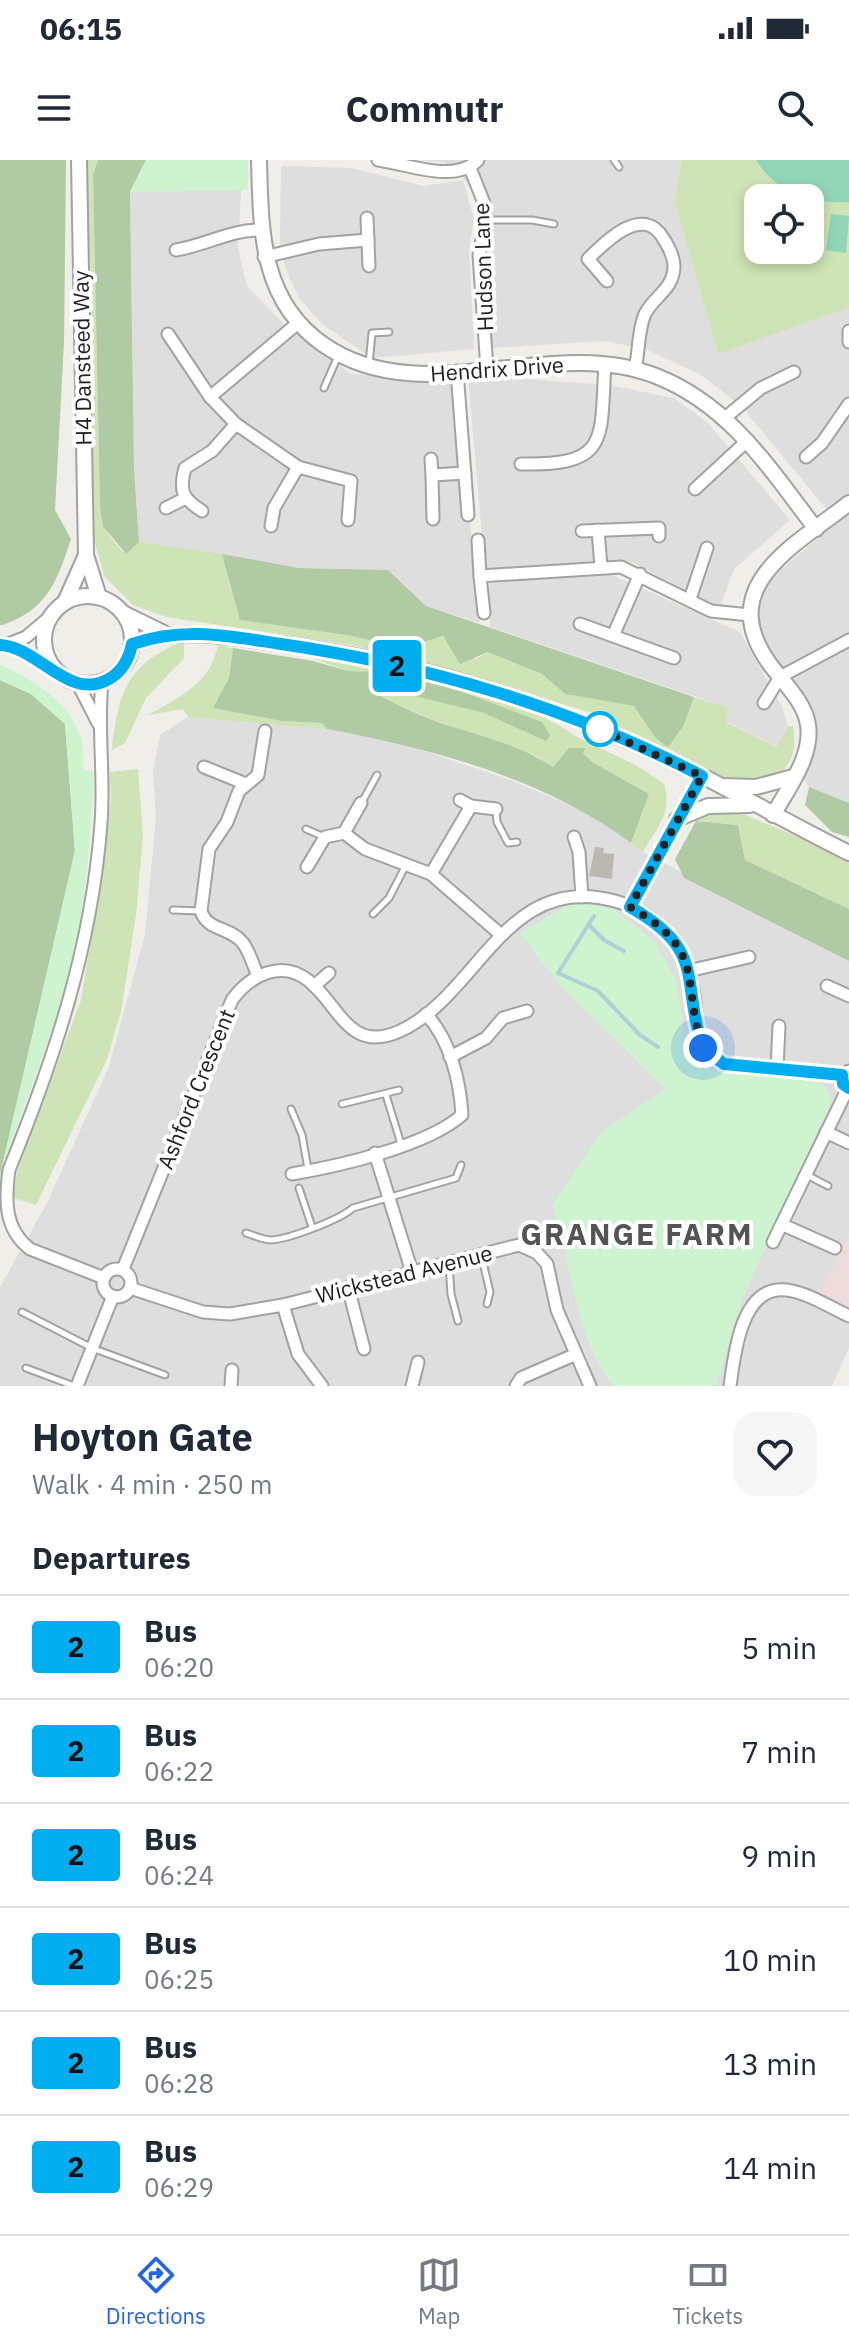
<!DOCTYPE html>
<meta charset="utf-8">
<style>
:root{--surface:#fff;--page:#f6f6f7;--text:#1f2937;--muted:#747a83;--line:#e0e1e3;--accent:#2563eb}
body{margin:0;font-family:"IBM Plex Sans",sans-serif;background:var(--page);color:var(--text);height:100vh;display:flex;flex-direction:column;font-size:30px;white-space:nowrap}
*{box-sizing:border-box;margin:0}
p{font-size:26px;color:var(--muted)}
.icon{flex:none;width:44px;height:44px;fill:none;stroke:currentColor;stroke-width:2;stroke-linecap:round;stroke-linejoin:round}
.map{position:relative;height:1226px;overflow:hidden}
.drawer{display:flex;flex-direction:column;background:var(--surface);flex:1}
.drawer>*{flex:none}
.badge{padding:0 16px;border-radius:6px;font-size:28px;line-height:52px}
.controls{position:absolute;left:744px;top:24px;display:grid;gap:16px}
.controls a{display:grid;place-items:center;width:80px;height:80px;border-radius:16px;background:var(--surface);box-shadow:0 4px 12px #0003;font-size:40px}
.you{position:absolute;width:40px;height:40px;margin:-20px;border:6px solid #fff;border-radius:50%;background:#1a73e8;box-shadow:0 0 0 12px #1a73e833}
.map>.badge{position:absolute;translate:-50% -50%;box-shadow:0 0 0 4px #fff}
h2{padding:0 32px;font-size:30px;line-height:72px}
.round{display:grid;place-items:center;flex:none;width:84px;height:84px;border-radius:24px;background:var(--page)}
.headline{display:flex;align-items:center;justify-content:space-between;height:136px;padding:0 32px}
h1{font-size:38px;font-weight:700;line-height:60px}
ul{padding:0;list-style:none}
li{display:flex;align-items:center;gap:24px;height:104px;padding:0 32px;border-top:2px solid var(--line)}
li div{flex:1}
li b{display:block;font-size:30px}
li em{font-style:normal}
li .badge{min-width:88px;font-weight:700;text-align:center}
.status{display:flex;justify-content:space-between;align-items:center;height:56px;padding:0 40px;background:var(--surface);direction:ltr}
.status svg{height:22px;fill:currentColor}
header{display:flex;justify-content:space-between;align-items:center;height:104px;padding:0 32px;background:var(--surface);font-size:36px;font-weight:700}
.dock{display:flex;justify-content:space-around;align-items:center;height:112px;border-top:2px solid var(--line);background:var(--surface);font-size:22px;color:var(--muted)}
.dock a{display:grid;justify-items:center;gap:4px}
.dock .on{color:var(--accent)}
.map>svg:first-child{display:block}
.residential{fill:#dfdede}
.commercial{fill:#eedbdb}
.grass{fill:#cee3b6;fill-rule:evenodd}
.forest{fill:#b0caa3}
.park{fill:#cdf4cf}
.pitch{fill:#91d5b9}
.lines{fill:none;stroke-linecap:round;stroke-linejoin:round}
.stream{stroke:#afd0d8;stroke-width:4}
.building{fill:#bdb7b2}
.service-casing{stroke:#a2a2a2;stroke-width:9}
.minor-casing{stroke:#a2a2a2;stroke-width:15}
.tertiary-casing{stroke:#a2a2a2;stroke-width:18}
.service{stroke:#fff;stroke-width:5}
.minor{stroke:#fff;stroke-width:11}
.tertiary{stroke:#fff;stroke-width:14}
.line-casing{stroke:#fff;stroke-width:18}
.line{stroke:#00adef;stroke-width:12}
.walk{stroke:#212121;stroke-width:8;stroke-dasharray:0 14.4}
.stop-dot{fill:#fff;stroke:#00adef;stroke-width:4}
.labels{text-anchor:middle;stroke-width:8;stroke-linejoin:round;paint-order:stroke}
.street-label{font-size:22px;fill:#212121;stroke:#fff}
.district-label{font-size:30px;font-weight:bold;letter-spacing:2px;fill:#545454;stroke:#fff}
</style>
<div class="status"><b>06:15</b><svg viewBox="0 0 49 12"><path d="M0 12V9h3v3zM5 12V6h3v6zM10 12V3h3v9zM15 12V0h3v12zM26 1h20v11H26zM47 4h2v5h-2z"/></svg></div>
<header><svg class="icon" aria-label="menu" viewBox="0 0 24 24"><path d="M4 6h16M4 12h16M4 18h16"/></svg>Commutr<svg class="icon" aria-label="search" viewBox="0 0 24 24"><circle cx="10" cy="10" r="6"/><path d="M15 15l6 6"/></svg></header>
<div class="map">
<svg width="849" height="1226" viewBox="0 0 849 1226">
<rect width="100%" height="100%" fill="#f0eee9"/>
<g class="residential">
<path d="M 410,0 L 681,0 L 675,43 L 718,194 L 849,148 L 849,643 L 809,627 L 803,618 L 814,586 L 812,563 L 757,472 L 757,430 L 837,362 L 743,248 L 701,215 L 646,189 L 604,181 L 491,188 L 485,94 L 494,46 L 444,2 Z"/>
<path d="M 281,6 L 351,8 L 424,26 L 463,20 L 474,59 L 469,90 L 474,189 L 372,198 L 323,165 L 298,137 L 285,106 L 280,83 Z"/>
<path d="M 241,30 L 238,88 L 247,126 L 285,165 L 351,214 L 455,217 L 480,463 L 426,446 L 388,410 L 299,408 L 139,382 L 134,309 L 130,32 Z"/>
<path d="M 468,215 L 609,225 L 674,238 L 707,262 L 790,360 L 734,409 L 720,446 L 713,446 L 634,403 L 606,400 L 485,411 Z"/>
<path d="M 605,412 L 740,472 L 782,547 L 788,566 L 778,587 L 727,562 L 727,547 L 490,467 L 487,430 L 491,423 Z"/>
<path d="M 188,557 L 327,569 L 397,582 L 511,620 L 595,656 L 643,692 L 849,800 L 849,1188 L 832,1226 L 0,1226 L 0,1127 L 47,1043 L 109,907 L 145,774 L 156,658 L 153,611 L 160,575 Z"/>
</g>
<path class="commercial" d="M 849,1075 L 849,1148 L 820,1135 Z"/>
<g class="grass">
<path d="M 86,0 L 98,0 L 93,15 L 100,347 C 104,368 110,380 126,394 L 139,382 L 222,394 L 241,460 L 353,476 L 401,489 L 443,476 L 476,499 L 488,492 L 542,514 L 565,534 L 635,546 L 666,586 L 664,591 L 592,553 L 461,513 L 352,485 L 166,457 L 133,445 L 104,416 L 93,376 Z"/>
<path d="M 681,0 L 849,0 L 849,148 L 718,194 L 675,43 ZM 758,38 L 810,38 L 810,90 L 758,90 Z"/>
<path d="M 184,481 L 184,498 L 146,538 L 125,583 L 112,590 C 118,532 127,504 184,481 Z"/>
<path d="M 218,485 L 233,488 L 229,518 L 214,548 L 281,561 L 322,563 L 327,569 L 188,557 L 183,549 L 148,555 C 180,537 211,523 218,485 Z"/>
<path d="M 295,492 C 384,508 475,524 557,564 C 566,569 574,576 583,580 C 611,594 639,604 664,624 C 673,651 657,668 643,692 L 631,683 L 649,634 L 592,602 L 583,593 L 553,608 L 538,597 L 433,560 L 382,537 L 378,526 L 484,553 L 550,579 L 380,512 L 348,511 Z"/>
<path d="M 694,537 L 727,547 L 727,563 L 777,587 L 788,566 L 793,566 C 797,590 793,603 774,619 L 726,619 L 687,602 L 688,599 L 668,588 L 684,565 Z"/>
<path d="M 138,609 L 143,676 L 136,755 L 121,851 L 107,899 L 36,1045 L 13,1038 L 17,1012 L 81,840 L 103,704 L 111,640 L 110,612 Z"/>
<path d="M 713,651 L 745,655 L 849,698 L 849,749 L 745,700 L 738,665 L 692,660 Z"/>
</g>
<g class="forest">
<path d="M 0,0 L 66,0 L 64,181 L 55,350 L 71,379 C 57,421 48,449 3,465 L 0,465 Z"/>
<path d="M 98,0 L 146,0 L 130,32 L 134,309 L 139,382 L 126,394 L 103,366 L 100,347 L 93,15 Z"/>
<path d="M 222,394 L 299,408 L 388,410 L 426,446 L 694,537 L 684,565 L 668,588 L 655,577 L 634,546 L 565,534 L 542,514 L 488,492 L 460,504 L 443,476 L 401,489 L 353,476 L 240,460 Z"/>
<path d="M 233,488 L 313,501 L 348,511 L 380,512 L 441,524 L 542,562 L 550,575 L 546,581 L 484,553 L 378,527 L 382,537 C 399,545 417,554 435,561 C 475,575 517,583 553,607 L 569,588 L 585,588 L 583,593 L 592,602 L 649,634 L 631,683 C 546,619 430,588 327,569 L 322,563 L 281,561 L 213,548 L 229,518 Z"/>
<path d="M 0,520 L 31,534 L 65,564 L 75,691 L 0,1015 Z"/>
<path d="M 809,627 L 849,643 L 849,677 L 832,672 L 805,645 Z"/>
<path d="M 696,661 L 738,665 L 745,700 L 849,749 L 849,801 L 684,718 L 675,699 Z"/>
</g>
<g class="park">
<path d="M 146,0 L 248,0 L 248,30 L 130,32 Z"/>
<path d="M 0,505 C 32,518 70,543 81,578 C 84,588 83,600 83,610 L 94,611 C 90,687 85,767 62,840 C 42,904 13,965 0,1032 L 0,1015 L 75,691 L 65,564 L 31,534 L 0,520 Z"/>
<path d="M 574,742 L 614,749 L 655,782 L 676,821 L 686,886 L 711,910 L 823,923 L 832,941 L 742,1139 L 716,1226 L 614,1226 C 576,1185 571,1099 552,1045 L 600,973 L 666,929 L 561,827 L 520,773 Z"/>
</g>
<g class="pitch">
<path d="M 756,0 L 849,0 L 849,42 C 813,44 776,33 756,0 Z"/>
<path d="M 831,54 L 849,56 L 846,93 L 826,90 Z"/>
</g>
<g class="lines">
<g class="stream">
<path d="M 594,756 L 558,813 L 598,831 L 640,875 L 658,887"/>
<path d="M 589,765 L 604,780 L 624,791"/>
</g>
</g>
<path class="building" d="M 595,687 L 604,688 L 603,693 L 614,694 L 612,719 L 589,716 Z"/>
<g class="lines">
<g class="service-casing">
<g id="service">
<path d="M 614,0 L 619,7"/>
<path d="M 487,60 L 532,60 L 554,64"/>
<path d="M 369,204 L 372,173 L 389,172"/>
<path d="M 324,228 L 338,196"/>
<path d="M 362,642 L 377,615"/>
<path d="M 496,650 L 497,662 L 508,683 L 517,682"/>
<path d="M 306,669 L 324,677"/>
<path d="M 173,750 L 200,751"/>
<path d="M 373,754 L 389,738 L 406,705"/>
<path d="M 386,935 L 401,984"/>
<path d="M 342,944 L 399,930"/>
<path d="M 291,949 L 302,975 L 308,1009"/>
<path d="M 807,1015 L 828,1026"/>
<path d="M 299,1028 L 312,1067"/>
<path d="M 246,1073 C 253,1075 263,1080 271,1080 C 289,1079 339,1060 353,1048 L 456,1018 L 461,1005"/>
<path d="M 481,1094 L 490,1132 L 487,1144"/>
<path d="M 449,1103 L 451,1134 L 458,1161"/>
<path d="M 22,1152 L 92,1188 L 165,1215"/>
<path d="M 26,1208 L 74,1226"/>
</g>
</g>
<g class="minor-casing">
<g id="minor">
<path d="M 378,0 C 408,4 454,24 478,0"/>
<path d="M 470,8 L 484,43 L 486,60 L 479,95 L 487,209"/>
<path d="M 367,58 L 369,106"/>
<path d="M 176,90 C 206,85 230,70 260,70"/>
<path d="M 264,97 L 319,84 L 368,80"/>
<path d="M 607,121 L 588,99 C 606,81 643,44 663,78 C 669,87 674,96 674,107 C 673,130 654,136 645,154 C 638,169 639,193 635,209"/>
<path d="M 849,171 L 849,182"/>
<path d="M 168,174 L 210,237 L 298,163"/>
<path d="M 457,211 L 468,355"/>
<path d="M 726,257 L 761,228 L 794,212"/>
<path d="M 236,264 L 298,307 L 274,348 L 271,366"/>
<path d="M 806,297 L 822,283 L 849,244"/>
<path d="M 431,299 L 432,315"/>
<path d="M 521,304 C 611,306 600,279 605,204"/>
<path d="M 298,307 L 351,321 L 348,360"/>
<path d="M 695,329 L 748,280"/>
<path d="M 166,348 L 184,339"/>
<path d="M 202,351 C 182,338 179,331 185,308 L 212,291 L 236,264 L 210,237"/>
<path d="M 433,359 L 432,315 L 465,313"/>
<path d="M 598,370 L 601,407"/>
<path d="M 582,371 L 659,368 L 659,376"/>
<path d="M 478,380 L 480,416 L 621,407 L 711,451 L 750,455"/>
<path d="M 480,416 L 484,453"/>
<path d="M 690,439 L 707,388"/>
<path d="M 580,464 L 613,476 L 640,414"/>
<path d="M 613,476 L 674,498"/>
<path d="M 0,485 L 28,493 L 54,509"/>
<path d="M 6,485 L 26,477 L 51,456"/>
<path d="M 102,522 C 97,570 105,615 101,663 C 92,785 55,897 9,1010 C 5,1040 4,1069 30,1089 L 104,1118"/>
<path d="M 78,524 L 98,563"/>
<path d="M 764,543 L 780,517 L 849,480"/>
<path d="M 204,607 L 246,624"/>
<path d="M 460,640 L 471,646 L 496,649"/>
<path d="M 344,673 L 361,643"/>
<path d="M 574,677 L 579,692 L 582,737"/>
<path d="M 307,707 L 325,677 L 344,673 L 365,689 L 431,714 L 500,774"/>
<path d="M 431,714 L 471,646"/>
<path d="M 630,747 L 702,616"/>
<path d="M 688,811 L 749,797"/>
<path d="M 257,814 C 253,804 249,791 243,783 C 231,767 207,771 201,751 L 209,689 L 227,662 L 239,631 L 258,615 L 265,571"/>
<path d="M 314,826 L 329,813"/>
<path d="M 827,826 L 849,836"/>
<path d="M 450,897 L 486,878 L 503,858 L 527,851"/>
<path d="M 777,908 L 779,866"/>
<path d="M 826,972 L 849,983"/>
<path d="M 375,993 L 412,1112"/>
<path d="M 292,1014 C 339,1006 427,986 462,955 C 460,920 450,880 426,854"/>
<path d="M 783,1065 L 835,1088"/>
<path d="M 773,1082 L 848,928"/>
<circle cx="117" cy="1123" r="14"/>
<path d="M 123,1109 L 232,840 C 250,815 282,799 309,821 C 340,846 349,894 400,871 C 479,835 505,711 615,741 C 664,754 690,796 695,843 C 697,858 696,878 705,890 C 710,897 717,900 724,904 L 842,915 L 849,911"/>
<path d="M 348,1127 L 364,1189"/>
<path d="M 130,1128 L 203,1152 L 230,1154 L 283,1145 L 519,1085 L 537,1093 L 547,1104 L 557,1150 L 590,1226"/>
<path d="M 283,1145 L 298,1194 L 322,1226"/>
<path d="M 77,1226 L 113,1136"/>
<path d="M 231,1226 L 232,1210"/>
<path d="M 412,1226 L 418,1202"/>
<path d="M 516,1226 L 521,1218 L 574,1195"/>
<path d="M 730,1226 C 734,1198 740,1133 778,1130 C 801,1128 829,1147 849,1156"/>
</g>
</g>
<g class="tertiary-casing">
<g id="tertiary">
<path d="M 79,0 L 86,395 L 99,437"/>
<path d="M 259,0 C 261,71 260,141 324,185 C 423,253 549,174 656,216 C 730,245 770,309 816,369"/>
<circle cx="88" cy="480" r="44"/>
<path d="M 65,442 L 86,395"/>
<path d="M 123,453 L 164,473"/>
<path d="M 132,484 C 185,466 228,477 282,484 C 407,501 533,538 649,590 C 717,621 782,660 849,693"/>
<path d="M 724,626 L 756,627 L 793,617"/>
<path d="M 773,655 C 787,630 813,596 808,565 C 805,542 782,521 769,503 C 714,425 795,386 849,343"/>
<path d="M 677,659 L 708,646 L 750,645"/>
</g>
</g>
<use href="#service" class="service"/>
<use href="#minor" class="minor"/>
<use href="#tertiary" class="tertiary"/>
</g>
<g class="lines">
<g class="line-casing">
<path id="line" d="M 0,485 C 39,487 69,542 109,519 C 123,511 129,499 132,484 C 185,466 228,476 281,484 C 426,505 572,548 702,616 L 630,747 C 708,791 680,820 703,888 L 724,904 L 842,915 L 843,924 L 849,928"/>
</g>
<use href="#line" class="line"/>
<path class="walk" d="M 600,569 L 595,567 L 702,616 L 630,747 C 708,791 680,820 703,888"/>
</g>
<circle class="stop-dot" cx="600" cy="569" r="16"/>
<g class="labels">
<g class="street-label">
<text transform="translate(483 107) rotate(-92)" y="8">Hudson Lane</text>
<text transform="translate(82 198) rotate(-91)" y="8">H4 Dansteed Way</text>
<text transform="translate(497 209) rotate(-4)" y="8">Hendrix Drive</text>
<text transform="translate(196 929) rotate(-68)" y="8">Ashford Crescent</text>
<text transform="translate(404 1114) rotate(-14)" y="8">Wickstead Avenue</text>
</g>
<g class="district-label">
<text x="637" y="1085">GRANGE FARM</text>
</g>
</g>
</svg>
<div class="controls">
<a><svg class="icon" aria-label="locate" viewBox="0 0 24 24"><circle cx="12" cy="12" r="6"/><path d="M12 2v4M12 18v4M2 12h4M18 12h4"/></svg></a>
</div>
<div class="you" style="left:703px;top:888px"></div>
<b class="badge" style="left:397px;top:506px;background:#00adef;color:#111">2</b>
</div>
<section class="drawer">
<div class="headline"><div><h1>Hoyton Gate</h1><p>Walk · 4 min · 250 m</p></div><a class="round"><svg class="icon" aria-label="heart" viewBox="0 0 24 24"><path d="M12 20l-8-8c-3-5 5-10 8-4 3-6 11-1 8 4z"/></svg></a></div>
<h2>Departures</h2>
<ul>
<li><span class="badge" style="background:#00adef;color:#111">2</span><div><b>Bus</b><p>06:20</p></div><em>5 min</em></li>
<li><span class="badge" style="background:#00adef;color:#111">2</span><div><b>Bus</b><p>06:22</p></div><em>7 min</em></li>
<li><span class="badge" style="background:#00adef;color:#111">2</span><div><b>Bus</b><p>06:24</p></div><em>9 min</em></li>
<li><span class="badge" style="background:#00adef;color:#111">2</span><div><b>Bus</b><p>06:25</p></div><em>10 min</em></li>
<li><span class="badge" style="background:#00adef;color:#111">2</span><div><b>Bus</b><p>06:28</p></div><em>13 min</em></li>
<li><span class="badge" style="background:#00adef;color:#111">2</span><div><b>Bus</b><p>06:29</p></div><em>14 min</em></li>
</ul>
</section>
<nav class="dock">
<a class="on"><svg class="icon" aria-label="directions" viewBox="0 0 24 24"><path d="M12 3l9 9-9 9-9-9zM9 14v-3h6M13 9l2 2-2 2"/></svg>Directions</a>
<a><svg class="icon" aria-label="map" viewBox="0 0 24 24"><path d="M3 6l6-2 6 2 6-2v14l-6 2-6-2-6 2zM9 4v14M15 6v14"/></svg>Map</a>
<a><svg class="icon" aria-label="tickets" viewBox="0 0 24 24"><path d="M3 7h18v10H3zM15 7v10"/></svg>Tickets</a>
</nav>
